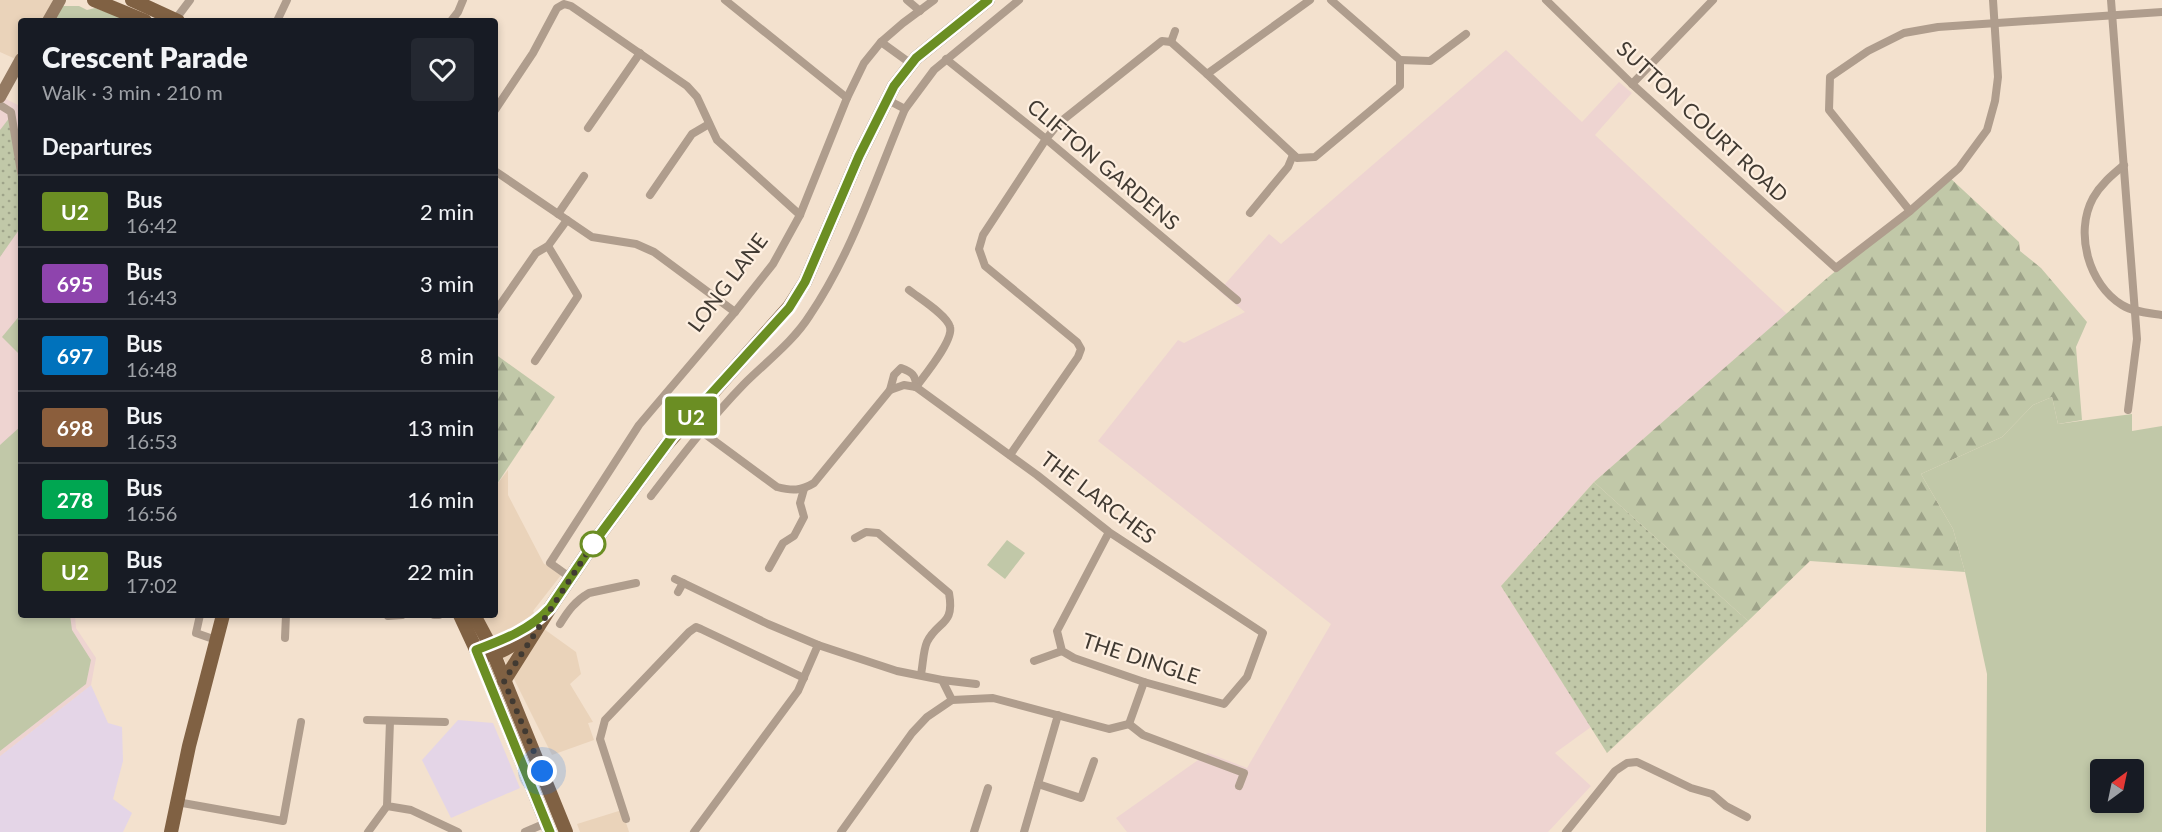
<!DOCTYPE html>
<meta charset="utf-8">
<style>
:root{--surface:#171b24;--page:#242831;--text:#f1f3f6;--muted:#9ea1a6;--line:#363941}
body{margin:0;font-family:Lato,sans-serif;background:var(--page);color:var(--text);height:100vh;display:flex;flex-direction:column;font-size:22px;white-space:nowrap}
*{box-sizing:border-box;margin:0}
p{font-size:20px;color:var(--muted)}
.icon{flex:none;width:33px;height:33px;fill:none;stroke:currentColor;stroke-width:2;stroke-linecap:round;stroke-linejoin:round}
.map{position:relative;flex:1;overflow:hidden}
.sheet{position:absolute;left:18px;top:18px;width:480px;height:600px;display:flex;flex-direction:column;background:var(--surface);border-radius:6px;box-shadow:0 3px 9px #0003}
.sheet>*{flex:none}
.badge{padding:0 12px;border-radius:4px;font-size:21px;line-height:39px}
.needle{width:39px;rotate:33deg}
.tools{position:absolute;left:2090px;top:759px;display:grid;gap:12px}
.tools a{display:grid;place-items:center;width:54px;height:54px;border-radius:6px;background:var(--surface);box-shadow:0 3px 9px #0003;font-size:30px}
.you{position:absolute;width:30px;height:30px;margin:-15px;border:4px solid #fff;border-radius:50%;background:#1a73e8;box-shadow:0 0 0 9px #1a73e833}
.map>.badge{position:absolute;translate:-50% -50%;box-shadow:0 0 0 3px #fff}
h2{padding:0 24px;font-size:22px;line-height:54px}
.round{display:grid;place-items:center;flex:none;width:63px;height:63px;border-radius:6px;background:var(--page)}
.head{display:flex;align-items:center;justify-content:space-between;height:102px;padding:0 24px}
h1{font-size:28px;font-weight:800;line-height:45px}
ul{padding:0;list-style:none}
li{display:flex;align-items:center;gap:18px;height:72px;padding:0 24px;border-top:2px solid var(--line)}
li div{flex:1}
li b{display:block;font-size:22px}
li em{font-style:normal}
li .badge{min-width:66px;font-weight:700;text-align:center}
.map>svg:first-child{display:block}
.built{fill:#ead3ba}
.industrial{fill:#e4d5e7}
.education{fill:#eed4d1}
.grass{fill:url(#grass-dots)}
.forest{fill:url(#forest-firs)}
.green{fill:#c1c8a8;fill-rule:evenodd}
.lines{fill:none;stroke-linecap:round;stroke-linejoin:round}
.street{stroke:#af9d8d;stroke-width:8}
.secondary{stroke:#947a62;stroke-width:12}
.primary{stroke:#806143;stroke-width:14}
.line-casing{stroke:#fff;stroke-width:14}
.line{stroke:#6b8e23;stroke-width:9}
.walk{stroke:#413a32;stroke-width:6;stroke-dasharray:0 10.8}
.stop-dot{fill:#fff;stroke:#6b8e23;stroke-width:3}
.labels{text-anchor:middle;stroke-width:4.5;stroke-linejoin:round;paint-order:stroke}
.street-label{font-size:21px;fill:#413a32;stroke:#feefe0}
</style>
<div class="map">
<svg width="2162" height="832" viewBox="0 0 2162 832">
<defs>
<pattern id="grass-dots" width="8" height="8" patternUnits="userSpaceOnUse" patternTransform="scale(1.5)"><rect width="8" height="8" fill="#c1c8a8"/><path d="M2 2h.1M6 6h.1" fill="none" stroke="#9ea389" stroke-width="1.8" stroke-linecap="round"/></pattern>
<pattern id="forest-firs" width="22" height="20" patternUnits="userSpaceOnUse" patternTransform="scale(1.5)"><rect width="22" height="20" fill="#c1c8a8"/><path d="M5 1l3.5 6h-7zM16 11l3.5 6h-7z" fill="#9ea389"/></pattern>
</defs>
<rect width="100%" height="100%" fill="#f3e1ce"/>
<g class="built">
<path d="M 0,0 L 55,0 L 43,21 L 21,21 L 20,61 L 0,52 Z"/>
<path d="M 508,470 L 508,495 L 544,564 L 565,570 L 533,611 L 544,629 L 576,652 L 581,674 L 570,684 L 593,722 L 588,723 L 594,740 L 552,755 L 482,615 L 495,615 L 495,487 Z"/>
<path d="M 622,810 L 629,832 L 580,832 L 577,824 Z"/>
</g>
<g class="industrial">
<path d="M 91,685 L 108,723 L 122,727 L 123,761 L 113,799 L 132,813 L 123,832 L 0,832 L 0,756 Z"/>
<path d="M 458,720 L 493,723 L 520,788 L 451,818 L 422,760 Z"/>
</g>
<g class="education">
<path d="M 1506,50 L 1582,122 L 1619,82 L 1632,93 L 1595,135 L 1787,314 L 1594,482 L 1501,586 L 1591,727 L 1555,753 L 1591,786 L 1548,832 L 1127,832 L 1116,818 L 1208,753 L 1247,768 L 1331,624 L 1098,441 L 1178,340 L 1184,343 L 1245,312 L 1219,291 L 1269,234 L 1281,244 Z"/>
<path d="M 0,96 L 18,105 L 21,136 L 21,615 L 75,615 L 76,628 L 96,658 L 91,685 L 0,756 Z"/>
</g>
<g class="grass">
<path d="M 10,117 L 21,191 L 21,227 L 0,257 L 0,130 Z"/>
<path d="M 1594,482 L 1748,621 L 1607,753 L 1501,586 Z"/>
</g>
<g class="forest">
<path d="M 1949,177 L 2019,242 L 2020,251 L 2041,268 L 2087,322 L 2076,347 L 2082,420 L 2058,424 L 2052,397 L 2033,405 L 2002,437 L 1921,474 L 1953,529 L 1965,572 L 1810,561 L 1748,621 L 1594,482 L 1826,279 Z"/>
<path d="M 495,354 L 555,397 L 495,487 Z"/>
</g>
<g class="green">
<path d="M 63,6 L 79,6 L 87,10 L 95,8 L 131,21 L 85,21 L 80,18 L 77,21 L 53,21 Z"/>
<path d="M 21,314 L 21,356 L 2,337 Z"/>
<path d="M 2052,397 L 2058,424 L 2132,414 L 2132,431 L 2162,426 L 2162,832 L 1986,832 L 1987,674 L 1965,572 L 1953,529 L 1921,474 L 2002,437 L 2033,405 ZM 2100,770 L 2133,770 L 2133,802 L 2100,802 Z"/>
<path d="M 21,426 L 21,615 L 70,615 L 72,630 L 91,660 L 86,684 L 0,751 L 0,445 Z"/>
<path d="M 1007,540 L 1025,553 L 1005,579 L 987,565 Z"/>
</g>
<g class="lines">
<g class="street">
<path d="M 725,0 L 847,98"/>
<path d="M 907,0 L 920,11"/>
<path d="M 1546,0 L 1632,84 L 1836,268 L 1910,211 L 1959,168 L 1987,130 L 1995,101 L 1998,77 L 1993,0"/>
<path d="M 2111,0 L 2137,339 L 2128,410"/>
<path d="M 175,20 L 190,0"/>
<path d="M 277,21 L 287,0"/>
<path d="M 451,21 L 458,12 L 463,0"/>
<path d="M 881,42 L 910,63"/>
<path d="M 1171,42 L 1175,31"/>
<path d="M 946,59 L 1046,139 L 1237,300"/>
<path d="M 1400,60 L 1430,61 L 1466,34"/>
<path d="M 1207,74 L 1297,158 L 1315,157 L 1400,86 L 1400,60 L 1331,0"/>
<path d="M 1632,84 L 1713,0"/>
<path d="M 886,99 L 905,109 L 934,70 L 1019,0"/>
<path d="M 0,105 L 11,112 L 21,172"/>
<path d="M 495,110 L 533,53 L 557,8 L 564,4 L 571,6 L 687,86 L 697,97 L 717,140 L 800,215"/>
<path d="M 588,128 L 640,53"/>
<path d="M 2124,165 C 2112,175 2101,184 2093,198 C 2074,233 2089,285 2122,305 C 2133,312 2149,313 2162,315"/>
<path d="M 495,171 L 592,237 L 636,244 L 654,252 L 735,312"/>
<path d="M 650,195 L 692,134 L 709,124"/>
<path d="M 1910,211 L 1829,110 L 1830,77 L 1868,51 L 1904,33 L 1938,27 L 2162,12"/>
<path d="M 1250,213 L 1288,167 L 1293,155"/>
<path d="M 558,214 L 584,176"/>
<path d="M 909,290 C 919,298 947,315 950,327 C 954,340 924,376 916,387"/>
<path d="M 495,312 L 536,253 L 548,246 L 567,220"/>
<path d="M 535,361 L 578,296 L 548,246"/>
<path d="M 890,390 L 894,375 L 901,368 C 912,372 916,375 916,387"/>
<path d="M 701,431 L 777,487 C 792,491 801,491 814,483 L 890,390 L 904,385 L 916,387 L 1037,475 L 1109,532 L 1263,633 L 1247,677 L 1224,704 L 1144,682 L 1074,658 L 1062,651 L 1057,631 L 1109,532"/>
<path d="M 1010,455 L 1078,357 L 1081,349 L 1077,342 L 985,266 L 979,249 L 983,235 L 1046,139 L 1059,123 L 1162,41 L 1171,42 L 1207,74 L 1310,0"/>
<path d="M 651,496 C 681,457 710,419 744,384 C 766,362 793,342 810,315 C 852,253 876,178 905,109"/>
<path d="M 855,538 L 866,532 L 878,533 L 949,593 C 955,626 938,620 927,642 C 923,651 923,665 921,674"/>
<path d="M 769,568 L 783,543 L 794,536 L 804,517 L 800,503 L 804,489"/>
<path d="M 571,578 L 550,563 L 639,425 L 735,312 L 773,264 L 800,215 L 847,98 L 864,63 L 881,42 L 903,23 L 934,0"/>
<path d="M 675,579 L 768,624 L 818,645 L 897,671 L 942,680 L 952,700"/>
<path d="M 678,592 L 683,583"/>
<path d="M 200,615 L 196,633 L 216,640"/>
<path d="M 434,615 L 439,615"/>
<path d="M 388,616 L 402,615"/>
<path d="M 560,624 C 568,611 575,601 589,593 L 636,583"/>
<path d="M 285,638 L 286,615"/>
<path d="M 1034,661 L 1062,651"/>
<path d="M 942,680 L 976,684"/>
<path d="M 367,720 L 445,722"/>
<path d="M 390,721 L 387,806 L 411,810 L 458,832"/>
<path d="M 1129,724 L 1143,735 L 1244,773 L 1239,786"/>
<path d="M 1129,724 L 1144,682"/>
<path d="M 1038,784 L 1081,798 L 1094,761"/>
<path d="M 177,802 L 283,821 L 301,722"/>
<path d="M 626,819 L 600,739 L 605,720 L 689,632 L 696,627 L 701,629 L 804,678"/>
<path d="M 368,832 L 387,806"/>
<path d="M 525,832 L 546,823"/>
<path d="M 694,832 L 798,691 L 818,645"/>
<path d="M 841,832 L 912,733 L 927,717 L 952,700 L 993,698 L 1109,729 L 1129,724"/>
<path d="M 974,832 L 988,788"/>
<path d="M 1024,832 L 1058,715"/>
<path d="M 1566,832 L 1615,771 L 1627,763 L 1637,762 L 1691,788 L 1712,794 L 1726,806 L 1747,817"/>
</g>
<g class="secondary">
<path d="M 48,21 L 60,0"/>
<path d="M 0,97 L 21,59"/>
</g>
<g class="primary">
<path d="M 94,0 L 145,21"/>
<path d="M 132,0 L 178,21"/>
<path d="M 460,615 L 479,656 L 550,832"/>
<path d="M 474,615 L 490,645 L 566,832"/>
<path d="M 486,655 C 504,653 520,641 533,627"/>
<path d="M 504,681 L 550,608 L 598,537 L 666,445 L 789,307 L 805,282 L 859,156 L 894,86 L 916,58 L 988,0"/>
<path d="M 171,832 L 189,746 L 223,615"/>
</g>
</g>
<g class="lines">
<g class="line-casing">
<path id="line" d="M 550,832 L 476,650 C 503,640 531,629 550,608 L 598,537 L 672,437 L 789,308 L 805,282 L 859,156 L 894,86 L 916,58 L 988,0"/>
</g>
<use href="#line" class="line"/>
<path class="walk" d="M 542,771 L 504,681 L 593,544"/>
</g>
<circle class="stop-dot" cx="593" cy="544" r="12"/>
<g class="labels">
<g class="street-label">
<text transform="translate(1702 122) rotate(43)" y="7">SUTTON COURT ROAD</text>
<text transform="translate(1103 165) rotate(40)" y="7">CLIFTON GARDENS</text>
<text transform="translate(728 283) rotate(-53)" y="7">LONG LANE</text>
<text transform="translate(1098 498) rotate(37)" y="7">THE LARCHES</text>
<text transform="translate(1141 659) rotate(18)" y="7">THE DINGLE</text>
</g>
</g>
</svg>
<div class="tools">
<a><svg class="needle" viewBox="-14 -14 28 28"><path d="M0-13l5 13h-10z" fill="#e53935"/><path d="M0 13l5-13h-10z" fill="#9ea1a6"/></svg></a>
</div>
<div class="you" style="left:542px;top:771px"></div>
<b class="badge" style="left:691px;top:416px;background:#6b8e23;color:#fff">U2</b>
<section class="sheet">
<div class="head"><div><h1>Crescent Parade</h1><p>Walk · 3 min · 210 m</p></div><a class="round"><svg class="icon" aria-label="heart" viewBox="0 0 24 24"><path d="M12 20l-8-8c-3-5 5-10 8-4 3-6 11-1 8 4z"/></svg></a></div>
<h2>Departures</h2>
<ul>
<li><span class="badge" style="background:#6b8e23;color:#fff">U2</span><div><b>Bus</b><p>16:42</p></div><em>2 min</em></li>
<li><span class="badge" style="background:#8e44ad;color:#fff">695</span><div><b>Bus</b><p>16:43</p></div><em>3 min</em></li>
<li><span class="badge" style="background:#0072bc;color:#fff">697</span><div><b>Bus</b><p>16:48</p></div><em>8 min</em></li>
<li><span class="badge" style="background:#8b5e3c;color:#fff">698</span><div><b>Bus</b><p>16:53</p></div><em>13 min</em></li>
<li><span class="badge" style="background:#00a651;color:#fff">278</span><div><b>Bus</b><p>16:56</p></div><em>16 min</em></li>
<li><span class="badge" style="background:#6b8e23;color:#fff">U2</span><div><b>Bus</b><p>17:02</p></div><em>22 min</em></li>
</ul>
</section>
</div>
